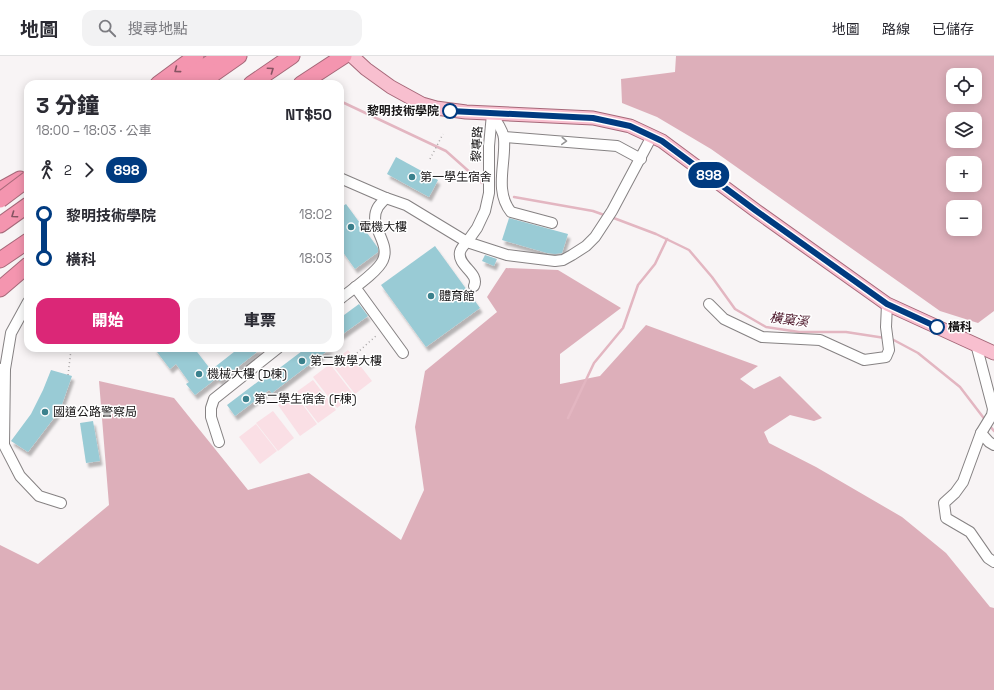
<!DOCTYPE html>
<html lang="zh-TW">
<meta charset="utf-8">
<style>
:root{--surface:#fff;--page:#f2f2f3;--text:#2b2b33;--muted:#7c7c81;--line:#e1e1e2;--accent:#db2777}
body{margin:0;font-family:"Space Grotesk","Noto Sans TC",sans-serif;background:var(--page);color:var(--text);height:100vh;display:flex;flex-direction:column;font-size:15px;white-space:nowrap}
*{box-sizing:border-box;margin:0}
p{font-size:13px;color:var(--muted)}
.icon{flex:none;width:22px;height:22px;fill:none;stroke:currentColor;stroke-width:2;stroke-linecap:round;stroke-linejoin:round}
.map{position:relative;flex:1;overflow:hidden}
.side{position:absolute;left:24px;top:24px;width:320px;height:272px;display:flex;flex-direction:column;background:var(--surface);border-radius:12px;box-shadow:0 2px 10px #0003}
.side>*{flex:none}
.badge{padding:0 8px;border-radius:13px;font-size:14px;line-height:26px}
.tools{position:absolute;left:946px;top:12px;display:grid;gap:8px}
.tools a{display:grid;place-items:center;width:36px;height:36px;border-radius:8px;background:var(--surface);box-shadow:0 2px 10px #0003;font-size:20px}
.map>.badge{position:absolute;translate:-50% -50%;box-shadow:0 0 0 2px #fff}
.legs{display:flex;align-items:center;gap:6px;height:44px;padding:0 12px;font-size:13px}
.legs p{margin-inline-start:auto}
.summary{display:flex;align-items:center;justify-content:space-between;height:68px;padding:0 12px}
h1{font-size:22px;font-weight:800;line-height:30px}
.primary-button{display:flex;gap:8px;margin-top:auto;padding:8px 12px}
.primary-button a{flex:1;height:46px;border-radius:12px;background:var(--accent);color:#fff;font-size:16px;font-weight:800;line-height:46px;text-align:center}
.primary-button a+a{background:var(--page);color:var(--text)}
ul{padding:0 12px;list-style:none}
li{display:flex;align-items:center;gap:14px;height:44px;font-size:15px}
li i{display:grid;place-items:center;width:6px;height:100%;margin:0 5px;background:currentColor}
li i::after{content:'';width:10px;height:10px;margin:-5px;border:3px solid;border-radius:50%;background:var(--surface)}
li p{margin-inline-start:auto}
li:first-child i{background:linear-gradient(#0000 50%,currentColor 0)}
li:last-child i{background:linear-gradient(currentColor 50%,#0000 0)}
header{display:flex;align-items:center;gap:24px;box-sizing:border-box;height:56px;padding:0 20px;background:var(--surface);border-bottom:1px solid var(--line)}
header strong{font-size:19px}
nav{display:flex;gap:22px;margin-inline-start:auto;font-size:14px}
.search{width:280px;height:36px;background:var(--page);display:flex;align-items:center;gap:10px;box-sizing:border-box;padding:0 14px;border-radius:12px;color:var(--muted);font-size:15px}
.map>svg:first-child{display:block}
.green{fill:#fadfe5}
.forest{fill:#ddafba;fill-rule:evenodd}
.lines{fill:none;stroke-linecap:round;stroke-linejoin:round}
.stream{stroke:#e3b6c1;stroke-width:2.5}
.building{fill:#99cbd5;filter:url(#shadow)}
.minor-casing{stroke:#868283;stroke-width:12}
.major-casing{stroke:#a66879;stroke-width:15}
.highway-casing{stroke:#a66879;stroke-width:17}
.path{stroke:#a9a6a7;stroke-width:1.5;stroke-dasharray:1 3;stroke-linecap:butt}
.minor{stroke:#fff;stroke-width:10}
.major{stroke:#f8bfcf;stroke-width:13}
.highway{stroke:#f495af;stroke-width:15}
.highway-bridge-casing{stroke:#a66879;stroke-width:17;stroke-linecap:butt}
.highway-bridge{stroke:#f495af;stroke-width:15}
.oneway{stroke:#855462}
.oneway2{stroke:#969596}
.line-1-casing{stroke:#fff;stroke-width:9}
.line-1{stroke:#003b80;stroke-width:6}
.stop-1-dot{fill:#fff;stroke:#003b80;stroke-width:2}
.poi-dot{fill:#3b818d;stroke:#fff;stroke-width:1.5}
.labels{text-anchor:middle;stroke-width:3;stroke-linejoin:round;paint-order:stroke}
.stop-label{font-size:12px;font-weight:bold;fill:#161415;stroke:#fff;text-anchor:end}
.street-label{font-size:12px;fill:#161415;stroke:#fff}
.poi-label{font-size:12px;fill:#161415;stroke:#fff;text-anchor:start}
.water-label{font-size:13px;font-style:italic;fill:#491326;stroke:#fff}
</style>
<header>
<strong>地圖</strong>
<div class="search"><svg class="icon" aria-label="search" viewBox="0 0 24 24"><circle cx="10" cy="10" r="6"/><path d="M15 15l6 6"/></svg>搜尋地點</div>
<nav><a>地圖</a><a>路線</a><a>已儲存</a></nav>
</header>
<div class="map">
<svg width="994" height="634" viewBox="0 0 994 634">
<defs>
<filter id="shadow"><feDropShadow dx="2.5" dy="4.5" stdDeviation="1" flood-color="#0004"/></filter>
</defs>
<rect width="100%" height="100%" fill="#f8f4f5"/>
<g class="green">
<path d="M 348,294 L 372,325 L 355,338 L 331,307 Z"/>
<path d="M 330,308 L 354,339 L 337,352 L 313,321 Z"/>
<path d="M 313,324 L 336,354 L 318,367 L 295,337 Z"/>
<path d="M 294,337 L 317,368 L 300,380 L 278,349 Z"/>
<path d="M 273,355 L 294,382 L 278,395 L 256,367 Z"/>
<path d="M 256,368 L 277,395 L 260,408 L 239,381 Z"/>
</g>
<g class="forest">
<path d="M 676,0 L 994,0 L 994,255 L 978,267 L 940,255 L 711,93 L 657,61 L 622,47 L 621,23 L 675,16 ZM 953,19 L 975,19 L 975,41 L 953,41 ZM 953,63 L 975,63 L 975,85 L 953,85 ZM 953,107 L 975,107 L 975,129 L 953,129 ZM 953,151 L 975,151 L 975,173 L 953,173 Z"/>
<path d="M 506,212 L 558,214 L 621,252 L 560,298 L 560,328 L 600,320 L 646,269 L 758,310 L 740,323 L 754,333 L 780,320 L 822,362 L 814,365 L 790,359 L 764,376 L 769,387 L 816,411 L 902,461 L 946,497 L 990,551 L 994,552 L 994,634 L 0,634 L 0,489 L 38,508 L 109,449 L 99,325 L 174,342 L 248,434 L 309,417 L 401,484 L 424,434 L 415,371 L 425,315 L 497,256 L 487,241 Z"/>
</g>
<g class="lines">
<g class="stream">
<path d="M 340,45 L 446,95 L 482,127"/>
<path d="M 514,141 L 593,155 L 607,160"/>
<path d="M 611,161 L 656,178 L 689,194 L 712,221 L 735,253 L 766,271 L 799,276 L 846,276 L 885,282"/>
<path d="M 890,282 L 918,297 L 960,331 L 986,365"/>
<path d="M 568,362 L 594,307 L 623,272 L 638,229 L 655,208 L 667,183"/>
<path d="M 989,369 L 994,375"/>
</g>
</g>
<g class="building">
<path d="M 396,101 L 438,124 L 429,141 L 387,118 Z"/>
<path d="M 346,148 L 378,192 L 378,196 L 355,213 L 340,192 L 340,152 Z"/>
<path d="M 509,162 L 568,178 L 562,197 L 555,198 L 547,197 L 502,184 Z"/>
<path d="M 435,190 L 480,252 L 426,291 L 381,229 Z"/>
<path d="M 485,199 L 497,203 L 494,210 L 482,205 Z"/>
<path d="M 359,248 L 368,260 L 340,280 L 340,262 Z"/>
<path d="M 154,292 L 194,292 L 211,314 L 239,292 L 262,292 L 220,325 L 217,322 L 195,339 L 186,328 L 189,326 L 176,308 L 170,313 Z"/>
<path d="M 306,292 L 331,292 L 272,337 L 269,334 L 235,360 L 227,349 L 272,315 L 273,317 Z"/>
<path d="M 51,314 L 72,320 L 60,354 L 28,396 L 11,385 L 31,358 L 43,334 Z"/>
<path d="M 93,365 L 100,405 L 86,407 L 80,367 Z"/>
</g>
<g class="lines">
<g class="minor-casing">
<g id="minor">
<path d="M 492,58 C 496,65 504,75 504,83 C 506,107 494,135 511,156 L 552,167"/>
<path d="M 505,81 L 617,90 L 641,103"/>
<path d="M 340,122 L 386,142 L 406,149 L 467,186 L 477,172 L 485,155 L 489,137 L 489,90 L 492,58"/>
<path d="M 474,230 C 480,217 457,210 460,196 C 461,192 464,189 467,186 L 507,199 L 555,205 L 563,204 L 572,199 L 586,190 L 595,181 L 612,155 L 652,80"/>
<path d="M 355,231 L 403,297"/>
<path d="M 340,243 C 351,234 378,216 383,204 C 391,186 367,170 378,151 C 380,148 383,145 386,142"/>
<path d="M 709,248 L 724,263 L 762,281 L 820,284 L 864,304 L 886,301 L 889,294 L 886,271 L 887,248"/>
<path d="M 976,288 L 993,353 L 992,359 L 981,377 L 963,426 L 955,437 L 944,447 L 946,462 L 970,476 L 988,502 L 994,506"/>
<path d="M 0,313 L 5,313 L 11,277 L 28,246"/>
<path d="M 5,313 L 4,389 L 20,420 L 39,440 L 61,447"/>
<path d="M 981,377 L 989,386 L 994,389"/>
<path d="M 219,386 L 211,361 L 211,352 L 214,343 L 278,292"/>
</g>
</g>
<g class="major-casing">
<path id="major" d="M 352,0 L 366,13 L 391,31 L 422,48 L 436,52 L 466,56 L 593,62 L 630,70 L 662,85 L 755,154 L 887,248 L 994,297"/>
</g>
<g class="highway-casing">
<g id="highway">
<path d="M 158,28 L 196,0"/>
<path d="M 179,28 L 220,0"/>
<path d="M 199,28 L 239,0"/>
<path d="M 251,28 L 292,0"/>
<path d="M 301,28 L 344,0"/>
<path d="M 0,134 L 20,123"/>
<path d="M 0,169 L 28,149"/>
<path d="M 0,204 L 28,185"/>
<path d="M 0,233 L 28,209"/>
</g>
</g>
<g class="path">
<path d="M 430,103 L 443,78"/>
<path d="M 357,297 L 377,279"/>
<path d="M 68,319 L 71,294"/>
</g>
<use href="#minor" class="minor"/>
<use href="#major" class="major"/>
<use href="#highway" class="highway"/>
<g class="highway-bridge-casing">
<path id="highway-bridge" d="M 0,144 L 28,123"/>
</g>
<use href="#highway-bridge" class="highway-bridge"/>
</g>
<defs><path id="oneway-chevron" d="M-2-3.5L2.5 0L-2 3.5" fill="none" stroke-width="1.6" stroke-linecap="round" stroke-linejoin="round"/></defs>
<g class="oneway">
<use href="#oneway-chevron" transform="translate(177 14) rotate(143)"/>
<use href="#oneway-chevron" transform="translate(271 14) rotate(-35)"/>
<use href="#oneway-chevron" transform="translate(14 159) rotate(145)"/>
</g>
<use class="oneway2" href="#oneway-chevron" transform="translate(564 85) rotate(4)"/>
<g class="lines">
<g class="line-1-casing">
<path id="line-1" d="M 450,55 L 593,62 L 630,70 L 662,85 L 755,154 L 887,248 L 937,271"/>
</g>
<use href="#line-1" class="line-1"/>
</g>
<g class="stop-1-dot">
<circle cx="450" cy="55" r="7"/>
<circle cx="937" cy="271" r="7"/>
</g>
<g class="poi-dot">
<circle cx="412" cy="121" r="4"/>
<circle cx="351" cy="171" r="4"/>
<circle cx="431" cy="240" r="4"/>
<circle cx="302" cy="305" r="4"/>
<circle cx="199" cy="318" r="4"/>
<circle cx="246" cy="343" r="4"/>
<circle cx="45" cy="356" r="4"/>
</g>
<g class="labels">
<g class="stop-label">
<text x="439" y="59">黎明技術學院</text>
<text x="948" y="275" text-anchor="start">橫科</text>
</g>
<g class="street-label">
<text transform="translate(477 88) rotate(-87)" y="4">黎專路</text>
</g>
<g class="poi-label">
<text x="420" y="125">第一學生宿舍</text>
<text x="359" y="175">電機大樓</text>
<text x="439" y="244">體育館</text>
<text x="310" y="309">第二教學大樓</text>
<text x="207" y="322">機械大樓 (D棟)</text>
<text x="254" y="347">第二學生宿舍 (F棟)</text>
<text x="53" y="360">國道公路警察局</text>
</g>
<g class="water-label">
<text transform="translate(789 263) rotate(7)" y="5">橫窠溪</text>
</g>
</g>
</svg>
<div class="tools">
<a><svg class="icon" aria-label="locate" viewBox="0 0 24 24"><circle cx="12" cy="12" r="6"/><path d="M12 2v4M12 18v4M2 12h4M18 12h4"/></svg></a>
<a><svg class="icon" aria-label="layers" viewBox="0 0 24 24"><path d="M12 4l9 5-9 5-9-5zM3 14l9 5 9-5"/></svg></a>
<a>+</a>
<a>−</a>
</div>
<b class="badge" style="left:709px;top:119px;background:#003b80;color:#fff">898</b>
<section class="side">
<div class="summary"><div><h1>3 分鐘</h1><p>18:00 – 18:03 · 公車</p></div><b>NT$50</b></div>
<div class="legs"><svg class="icon" aria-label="walk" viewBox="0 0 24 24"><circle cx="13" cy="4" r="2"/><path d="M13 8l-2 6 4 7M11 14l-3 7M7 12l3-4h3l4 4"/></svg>2<svg class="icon" aria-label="forward" viewBox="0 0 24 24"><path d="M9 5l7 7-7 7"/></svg><b class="badge" style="background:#003b80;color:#fff">898</b></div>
<ul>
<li><i style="color:#003b80"></i><b>黎明技術學院</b><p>18:02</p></li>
<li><i style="color:#003b80"></i><b>橫科</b><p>18:03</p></li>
</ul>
<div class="primary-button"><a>開始</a><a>車票</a></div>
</section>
</div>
